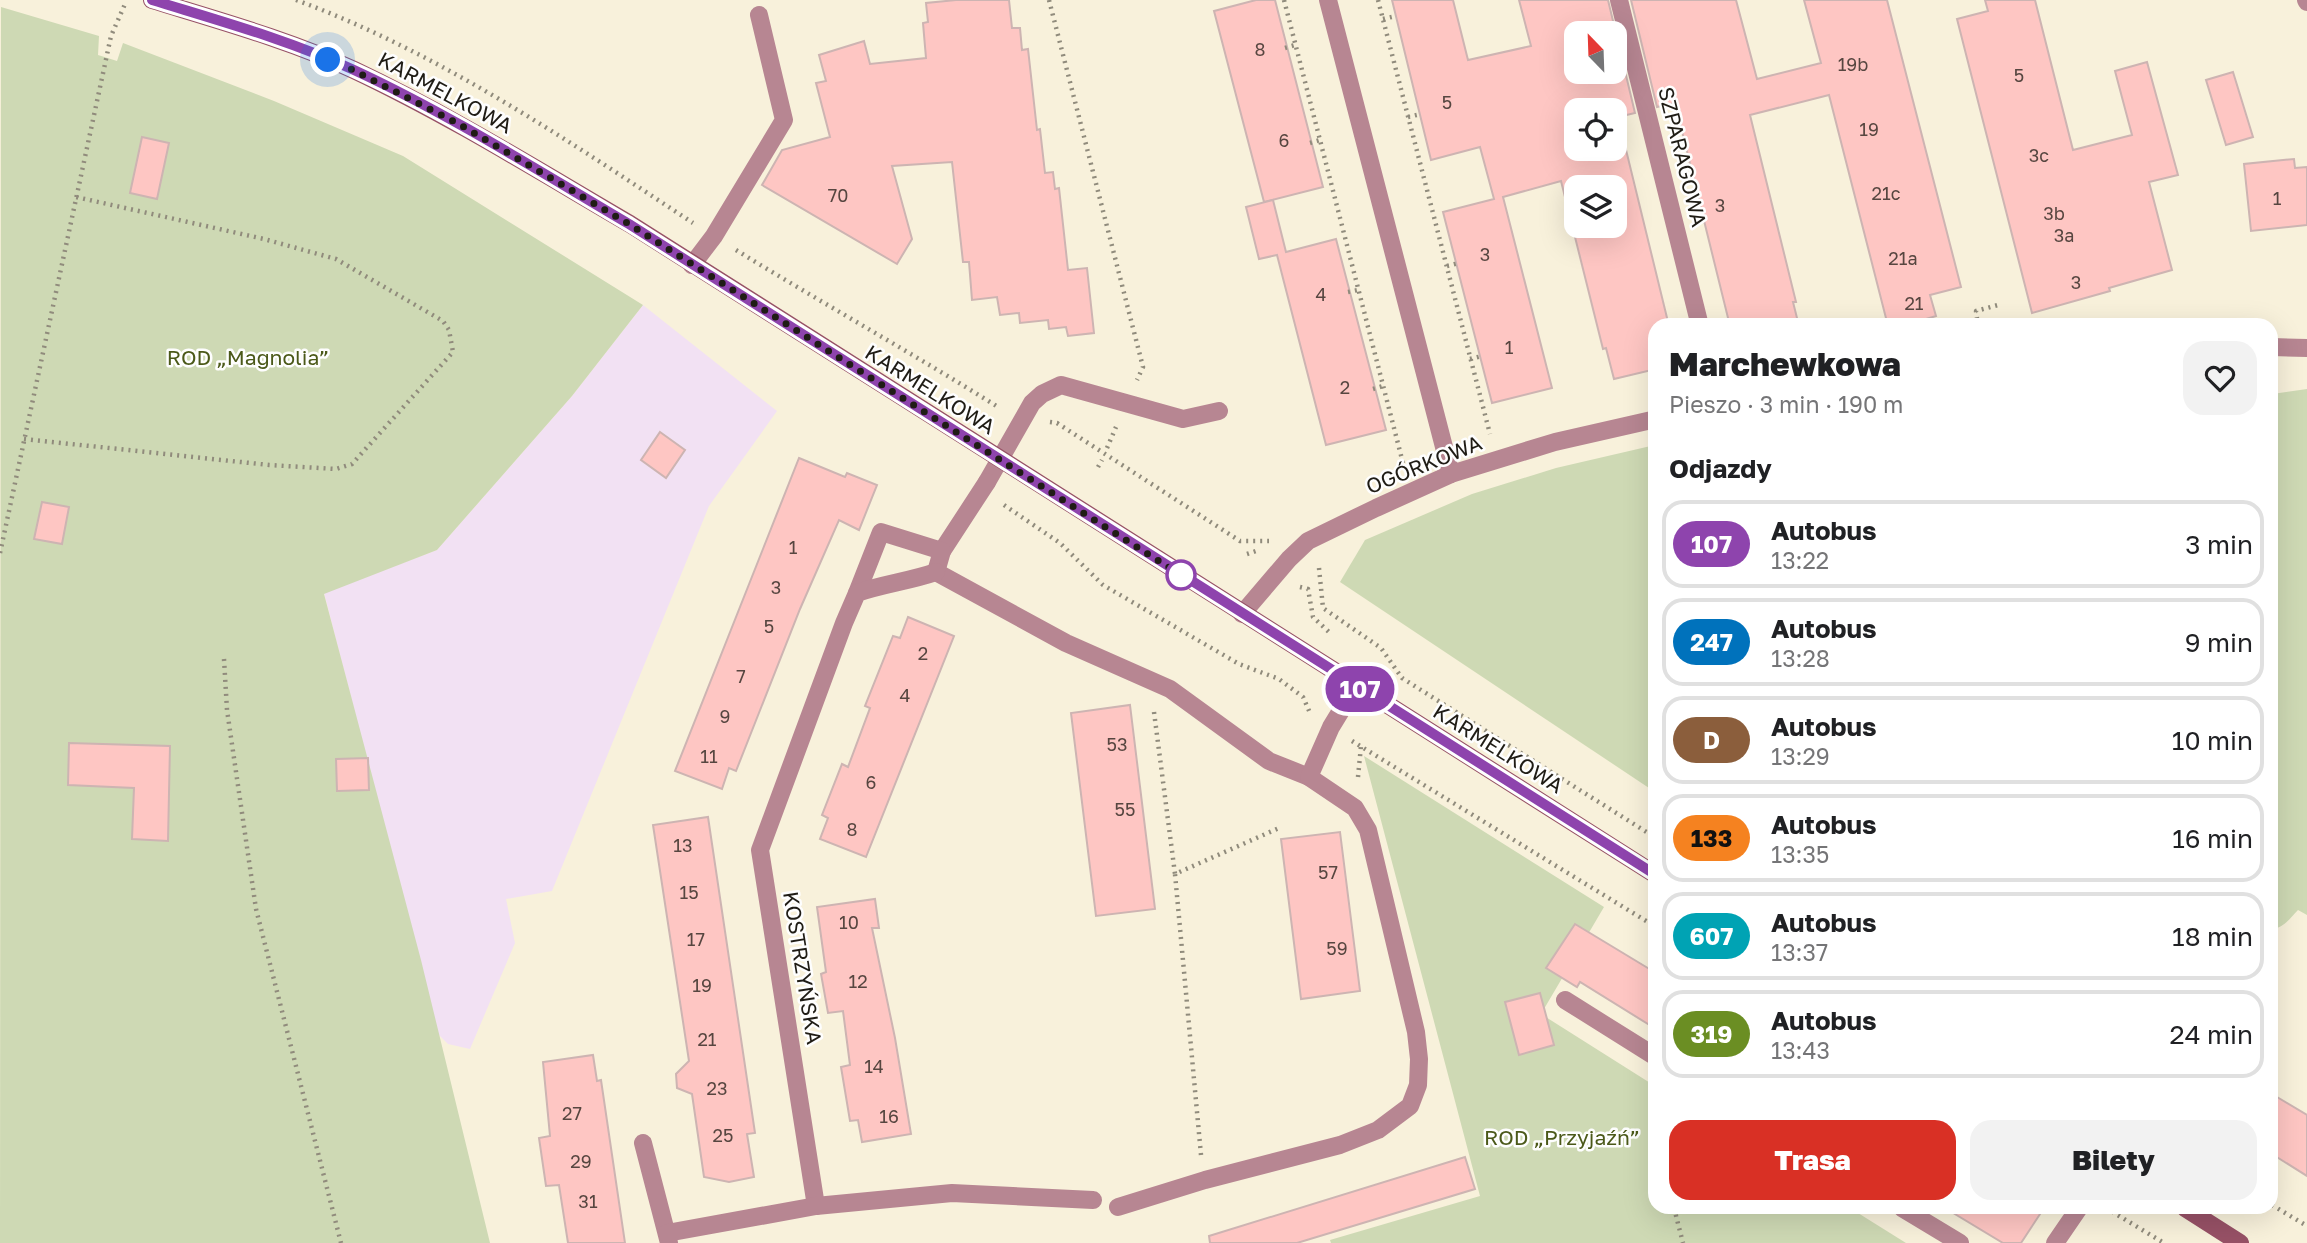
<!DOCTYPE html>
<html lang="pl">
<meta charset="utf-8">
<style>
:root{--surface:#fff;--page:#f2f2f2;--text:#202124;--muted:#757577;--line:#e0e0e0;--accent:#d93025}
body{margin:0;font-family:"Golos Text",sans-serif;background:var(--page);color:var(--text);height:100vh;display:flex;flex-direction:column;font-size:26px;white-space:nowrap}
*{box-sizing:border-box;margin:0}
p{font-size:23px;color:var(--muted)}
.icon{flex:none;width:38px;height:38px;fill:none;stroke:currentColor;stroke-width:2;stroke-linecap:round;stroke-linejoin:round}
.map{position:relative;flex:1;overflow:hidden}
.details{position:absolute;left:1648px;top:318px;width:630px;height:896px;display:flex;flex-direction:column;background:var(--surface);border-radius:21px;box-shadow:0 7px 28px #0002}
.details>*{flex:none}
.badge{padding:0 14px;border-radius:23px;font-size:24px;line-height:46px}
.needle{width:46px;rotate:337deg}
.buttons{position:absolute;left:1564px;top:21px;display:grid;gap:14px}
.buttons a{display:grid;place-items:center;width:63px;height:63px;border-radius:14px;background:var(--surface);box-shadow:0 7px 28px #0002;font-size:35px}
.you{position:absolute;width:35px;height:35px;margin:-18px;border:5px solid #fff;border-radius:50%;background:#1a73e8;box-shadow:0 0 0 10px #1a73e833}
.map>.badge{position:absolute;translate:-50% -50%;box-shadow:0 0 0 4px #fff}
h2{padding:0 21px;font-size:26px;line-height:63px}
.round{display:grid;place-items:center;flex:none;width:74px;height:74px;border-radius:21px;background:var(--page)}
.overview{display:flex;align-items:center;justify-content:space-between;height:119px;padding:0 21px}
h1{font-size:33px;font-weight:800;line-height:52px}
.button{display:flex;gap:14px;margin-top:auto;padding:14px 21px}
.button a{flex:1;height:80px;border-radius:21px;background:var(--accent);color:#fff;font-size:28px;font-weight:800;line-height:80px;text-align:center}
.button a+a{background:var(--page);color:var(--text)}
ul{padding:0;list-style:none}
li{display:flex;align-items:center;gap:21px;height:88px;margin:0 14px 10px;padding:0 7px;border:4px solid var(--line);border-radius:21px}
li div{flex:1}
li b{display:block;font-size:26px}
li em{font-style:normal}
li .badge{min-width:77px;font-weight:700;text-align:center}
.map>svg:first-child{display:block}
.commercial{fill:#f2e1f3}
.green{fill:#ced9b4}
.building{fill:#fec6c3;stroke:#cdb4b2;stroke-width:2;fill-rule:evenodd}
.lines{fill:none;stroke-linecap:round;stroke-linejoin:round}
.path{stroke:#908b7c;stroke-width:4.5;stroke-dasharray:2 5;stroke-linecap:butt}
.lane{stroke:#b78692;stroke-width:18}
.street{stroke:#b78692;stroke-width:18}
.secondary{stroke:#975166;stroke-width:18}
.line-casing{stroke:#fff;stroke-width:16}
.line{stroke:#8e44ad;stroke-width:10}
.walk{stroke:#1f1c15;stroke-width:7;stroke-dasharray:0 12.6}
.stop-dot{fill:#fff;stroke:#8e44ad;stroke-width:3.5}
.labels{text-anchor:middle;stroke-width:5;stroke-linejoin:round;paint-order:stroke}
.number-label{font-size:18px;fill:#574640}
.street-label{font-size:21px;fill:#1f1c15;stroke:#fefefe}
.park-label{font-size:21px;fill:#4b5919;stroke:#fefefe}
</style>
<div class="map">
<svg width="2307" height="1243" viewBox="0 0 2307 1243">
<rect width="100%" height="100%" fill="#f8f1db"/>
<path class="commercial" d="M 643,305 L 777,411 L 709,506 L 552,891 L 506,899 L 515,943 L 470,1049 L 448,1044 L 438,1034 L 324,593 L 437,550 L 572,396 Z"/>
<g class="green">
<path d="M 1,7 L 99,36 L 98,55 L 117,61 L 123,43 L 274,101 L 403,156 L 643,305 L 572,396 L 437,550 L 324,594 L 421,960 L 490,1243 L 0,1243 Z"/>
<path d="M 2307,389 L 2307,915 L 2298,910 C 2290,918 2284,928 2272,929 L 2272,394 Z"/>
<path d="M 1655,445 L 1656,784 L 1652,790 L 1340,582 L 1365,540 L 1472,494 L 1556,468 Z"/>
<path d="M 1364,756 L 1604,907 L 1541,1014 L 1655,1086 L 1656,1208 L 1850,1208 L 1906,1243 L 1331,1243 L 1330,1240 L 1480,1196 Z"/>
</g>
<g class="building">
<path d="M 956,0 L 1009,0 L 1012,28 L 1020,28 L 1022,50 L 1028,49 L 1037,130 L 1040,129 L 1045,173 L 1053,172 L 1055,189 L 1059,188 L 1068,270 L 1087,268 L 1094,333 L 1068,336 L 1066,327 L 1049,329 L 1048,320 L 1020,323 L 1019,313 L 1000,315 L 997,297 L 972,300 L 969,262 L 963,262 L 952,162 L 892,166 L 912,239 L 897,264 L 762,185 L 782,150 L 830,137 L 816,83 L 826,81 L 819,55 L 864,41 L 870,64 L 926,58 L 923,23 L 928,22 L 926,3 Z"/>
<path d="M 1256,0 L 1275,0 L 1323,187 L 1264,202 L 1214,11 Z"/>
<path d="M 1392,0 L 1453,0 L 1468,60 L 1531,46 L 1519,0 L 1608,0 L 1635,113 L 1618,117 L 1669,326 L 1656,326 L 1656,369 L 1614,379 L 1606,348 L 1603,349 L 1561,181 L 1503,197 L 1552,388 L 1492,403 L 1443,212 L 1494,199 L 1480,147 L 1431,160 ZM 1577,33 L 1615,33 L 1615,72 L 1577,72 ZM 1577,110 L 1615,110 L 1615,149 L 1577,149 ZM 1577,187 L 1615,187 L 1615,226 L 1577,226 Z"/>
<path d="M 1631,0 L 1736,0 L 1757,79 L 1821,63 L 1804,0 L 1887,0 L 1961,287 L 1930,295 L 1936,316 L 1903,326 L 1888,326 L 1829,95 L 1750,115 L 1796,302 L 1793,302 L 1799,326 L 1730,326 L 1675,103 L 1657,107 Z"/>
<path d="M 1985,0 L 2035,0 L 2073,150 L 2132,135 L 2115,71 L 2147,62 L 2178,175 L 2149,182 L 2172,270 L 2109,288 L 2110,291 L 2032,313 L 1957,19 L 1988,11 Z"/>
<path d="M 2233,72 L 2253,137 L 2226,145 L 2206,80 Z"/>
<path d="M 142,137 L 169,143 L 157,199 L 130,193 Z"/>
<path d="M 2294,159 L 2295,168 L 2307,167 L 2307,225 L 2251,231 L 2244,164 Z"/>
<path d="M 1273,200 L 1286,252 L 1336,239 L 1386,430 L 1326,445 L 1277,255 L 1259,259 L 1246,207 Z"/>
<path d="M 660,432 L 685,450 L 666,478 L 641,460 Z"/>
<path d="M 799,458 L 845,477 L 847,473 L 877,485 L 859,530 L 839,520 L 800,609 L 736,771 L 729,768 L 722,789 L 675,771 Z"/>
<path d="M 42,502 L 69,507 L 62,544 L 34,539 Z"/>
<path d="M 908,617 L 954,636 L 866,857 L 820,839 L 828,818 L 822,815 L 842,764 L 848,767 L 870,708 L 865,706 L 893,636 L 900,638 Z"/>
<path d="M 1130,705 L 1155,909 L 1096,916 L 1071,713 Z"/>
<path d="M 69,743 L 170,746 L 168,841 L 132,839 L 134,788 L 68,785 Z"/>
<path d="M 368,758 L 369,790 L 337,791 L 336,759 Z"/>
<path d="M 708,817 L 755,1133 L 747,1134 L 754,1177 L 729,1182 L 704,1177 L 692,1094 L 677,1088 L 676,1074 L 689,1061 L 653,825 Z"/>
<path d="M 1340,832 L 1360,991 L 1301,999 L 1281,839 Z"/>
<path d="M 875,899 L 879,928 L 872,928 L 895,1038 L 911,1134 L 862,1142 L 858,1120 L 850,1121 L 841,1067 L 850,1065 L 843,1011 L 828,1013 L 821,974 L 826,972 L 817,907 Z"/>
<path d="M 1575,924 L 1656,973 L 1656,1029 L 1580,982 L 1577,987 L 1546,968 Z"/>
<path d="M 1540,993 L 1554,1045 L 1519,1055 L 1505,1002 Z"/>
<path d="M 593,1055 L 597,1081 L 601,1080 L 625,1243 L 568,1243 L 559,1185 L 546,1186 L 539,1138 L 550,1136 L 543,1062 Z"/>
<path d="M 2272,1094 L 2307,1115 L 2307,1176 L 2272,1154 Z"/>
<path d="M 1465,1157 L 1475,1189 L 1297,1243 L 1210,1243 L 1209,1236 Z"/>
<path d="M 1945,1208 L 2044,1208 L 2021,1243 L 2003,1243 Z"/>
</g>
<g class="lines">
<g class="path">
<path d="M 296,0 C 438,52 567,140 693,223"/>
<path d="M 1049,0 L 1143,367 L 1137,380"/>
<path d="M 1284,0 L 1404,467"/>
<path d="M 1378,0 L 1490,434"/>
<path d="M 1383,19 L 1396,16"/>
<path d="M 1285,48 L 1295,45"/>
<path d="M 1408,117 L 1421,114"/>
<path d="M 1310,143 L 1320,140"/>
<path d="M 736,250 C 822,303 912,353 998,407"/>
<path d="M 1447,266 L 1459,263"/>
<path d="M 1348,292 L 1358,290"/>
<path d="M 1978,326 L 1976,311 L 1998,305"/>
<path d="M 1470,359 L 1482,356"/>
<path d="M 1373,389 L 1383,386"/>
<path d="M 1050,422 L 1057,423 L 1240,541 L 1269,541"/>
<path d="M 24,439 L 269,465 L 336,469 L 352,464 L 453,352 L 449,330 L 443,321 L 336,259 L 264,239 L 76,197"/>
<path d="M 1107,448 L 1116,427"/>
<path d="M 1098,467 L 1102,460"/>
<path d="M 1004,505 L 1060,543 L 1103,585 L 1239,664 L 1279,679 L 1303,697 L 1310,713"/>
<path d="M 0,553 L 111,36 L 125,4"/>
<path d="M 1247,554 L 1259,550"/>
<path d="M 1319,568 L 1323,608 L 1381,648 L 1402,678 L 1656,838"/>
<path d="M 1300,587 L 1308,589 L 1313,617 L 1331,634"/>
<path d="M 224,659 L 227,710 L 256,909 L 341,1243"/>
<path d="M 1154,712 L 1175,874"/>
<path d="M 1352,741 L 1656,927"/>
<path d="M 1358,777 L 1361,746"/>
<path d="M 1201,1155 L 1175,874 L 1279,828"/>
<path d="M 2272,1205 L 2307,1226"/>
<path d="M 1674,1208 L 1683,1243"/>
<path d="M 2106,1208 L 2164,1243"/>
</g>
<g class="lane">
<path d="M 692,265 L 714,236 L 784,120 L 759,15"/>
<path d="M 987,482 L 1032,403 L 1042,394 L 1061,385 L 1183,419 L 1219,411"/>
<path d="M 1565,1000 L 1656,1057"/>
<path d="M 1902,1208 L 1960,1243"/>
<path d="M 2055,1243 L 2079,1208"/>
</g>
<g class="street">
<path d="M 1328,0 L 1451,474"/>
<path d="M 1619,0 L 1700,326"/>
<path d="M 2306,0 L 2307,2"/>
<path d="M 2272,347 L 2307,348"/>
<path d="M 942,551 L 987,482"/>
<path d="M 936,572 L 1066,643 L 1170,689 L 1269,761 L 1309,777"/>
<path d="M 857,593 L 881,532 L 942,551 L 936,572"/>
<path d="M 1242,614 L 1289,559 L 1308,541 L 1376,508 L 1451,474 L 1555,442 L 1656,419"/>
<path d="M 643,1143 L 669,1243"/>
<path d="M 816,1206 L 760,850 L 844,623 L 857,593 C 883,584 910,581 936,572"/>
<path d="M 1118,1207 L 1205,1180 L 1340,1145 L 1378,1130 L 1410,1106 L 1418,1085 L 1419,1059 L 1416,1032 L 1368,830 L 1355,808 L 1309,777 L 1331,727 L 1356,686"/>
<path d="M 667,1233 L 816,1206 L 952,1193 L 1093,1200"/>
</g>
<g class="secondary">
<path d="M 152,0 C 220,21 289,40 354,70 C 449,115 539,171 630,224 L 1656,875"/>
<path d="M 2185,1208 L 2240,1243"/>
</g>
</g>
<g class="lines">
<g class="line-casing">
<path id="line" d="M 152,0 C 220,21 289,40 354,70 C 449,114 539,171 629,224 L 1656,875"/>
</g>
<use href="#line" class="line"/>
<path class="walk" d="M 328,60 L 353,70 L 457,123 L 629,224 L 1181,575"/>
</g>
<circle class="stop-dot" cx="1181" cy="575" r="14"/>
<g class="labels">
<g class="number-label">
<text x="1260" y="56">8</text>
<text x="1853" y="71">19b</text>
<text x="2019" y="82">5</text>
<text x="1447" y="109">5</text>
<text x="1869" y="136">19</text>
<text x="1284" y="147">6</text>
<text x="2039" y="162">3c</text>
<text x="1886" y="200">21c</text>
<text x="838" y="202">70</text>
<text x="2277" y="205">1</text>
<text x="1720" y="212">3</text>
<text x="2054" y="220">3b</text>
<text x="2064" y="242">3a</text>
<text x="1485" y="261">3</text>
<text x="1903" y="265">21a</text>
<text x="2076" y="289">3</text>
<text x="1321" y="301">4</text>
<text x="1914" y="310">21</text>
<text x="1509" y="354">1</text>
<text x="1345" y="394">2</text>
<text x="793" y="554">1</text>
<text x="776" y="594">3</text>
<text x="769" y="633">5</text>
<text x="923" y="660">2</text>
<text x="741" y="683">7</text>
<text x="905" y="702">4</text>
<text x="725" y="723">9</text>
<text x="1117" y="751">53</text>
<text x="709" y="763">11</text>
<text x="871" y="789">6</text>
<text x="1125" y="816">55</text>
<text x="852" y="836">8</text>
<text x="683" y="852">13</text>
<text x="1328" y="879">57</text>
<text x="689" y="899">15</text>
<text x="849" y="929">10</text>
<text x="696" y="946">17</text>
<text x="1337" y="955">59</text>
<text x="858" y="988">12</text>
<text x="702" y="992">19</text>
<text x="707" y="1046">21</text>
<text x="874" y="1073">14</text>
<text x="717" y="1095">23</text>
<text x="572" y="1120">27</text>
<text x="889" y="1123">16</text>
<text x="723" y="1142">25</text>
<text x="581" y="1168">29</text>
<text x="588" y="1208">31</text>
</g>
<g class="street-label">
<text transform="translate(445 93) rotate(28)" y="7">KARMELKOWA</text>
<text transform="translate(1682 157) rotate(76)" y="7">SZPARAGOWA</text>
<text transform="translate(930 390) rotate(32)" y="7">KARMELKOWA</text>
<text transform="translate(1424 465) rotate(-22)" y="7">OGÓRKOWA</text>
<text transform="translate(1498 749) rotate(32)" y="7">KARMELKOWA</text>
<text transform="translate(802 968) rotate(81)" y="7">KOSTRZYŃSKA</text>
</g>
<g class="park-label">
<text x="248" y="365">ROD „Magnolia”</text>
<text x="1562" y="1145">ROD „Przyjaźń”</text>
</g>
</g>
</svg>
<div class="buttons">
<a><svg class="needle" viewBox="-14 -14 28 28"><path d="M0-13l5 13h-10z" fill="#e53935"/><path d="M0 13l5-13h-10z" fill="#757577"/></svg></a>
<a><svg class="icon" aria-label="locate" viewBox="0 0 24 24"><circle cx="12" cy="12" r="6"/><path d="M12 2v4M12 18v4M2 12h4M18 12h4"/></svg></a>
<a><svg class="icon" aria-label="layers" viewBox="0 0 24 24"><path d="M12 4l9 5-9 5-9-5zM3 14l9 5 9-5"/></svg></a>
</div>
<div class="you" style="left:328px;top:60px"></div>
<b class="badge" style="left:1360px;top:689px;background:#8e44ad;color:#fff">107</b>
<section class="details">
<div class="overview"><div><h1>Marchewkowa</h1><p>Pieszo · 3 min · 190 m</p></div><a class="round"><svg class="icon" aria-label="heart" viewBox="0 0 24 24"><path d="M12 20l-8-8c-3-5 5-10 8-4 3-6 11-1 8 4z"/></svg></a></div>
<h2>Odjazdy</h2>
<ul>
<li><span class="badge" style="background:#8e44ad;color:#fff">107</span><div><b>Autobus</b><p>13:22</p></div><em>3 min</em></li>
<li><span class="badge" style="background:#0072bc;color:#fff">247</span><div><b>Autobus</b><p>13:28</p></div><em>9 min</em></li>
<li><span class="badge" style="background:#8b5e3c;color:#fff">D</span><div><b>Autobus</b><p>13:29</p></div><em>10 min</em></li>
<li><span class="badge" style="background:#f58220;color:#111">133</span><div><b>Autobus</b><p>13:35</p></div><em>16 min</em></li>
<li><span class="badge" style="background:#00a3b4;color:#fff">607</span><div><b>Autobus</b><p>13:37</p></div><em>18 min</em></li>
<li><span class="badge" style="background:#6b8e23;color:#fff">319</span><div><b>Autobus</b><p>13:43</p></div><em>24 min</em></li>
</ul>
<div class="button"><a>Trasa</a><a>Bilety</a></div>
</section>
</div>
